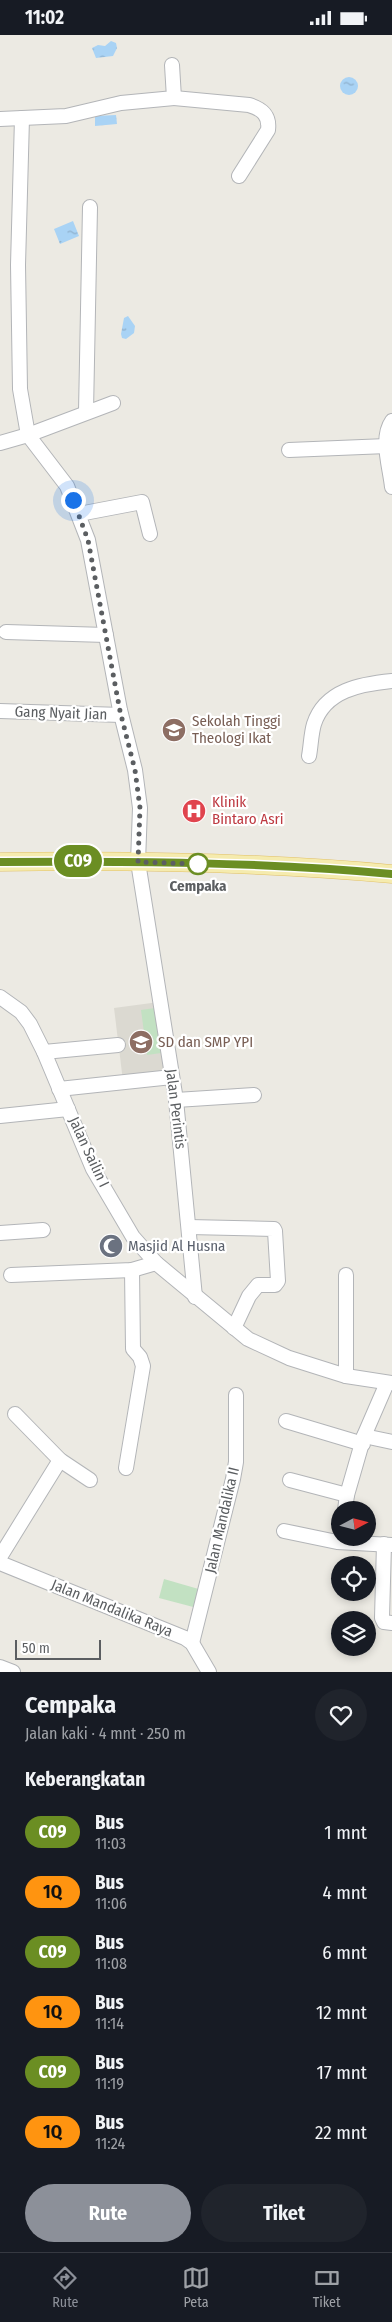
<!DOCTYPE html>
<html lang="id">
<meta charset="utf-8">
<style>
:root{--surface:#171b24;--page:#20242c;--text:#f1f3f6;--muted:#9ea1a6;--line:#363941;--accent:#8c9099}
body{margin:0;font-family:"Fira Sans Condensed",sans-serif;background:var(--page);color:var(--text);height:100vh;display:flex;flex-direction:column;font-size:19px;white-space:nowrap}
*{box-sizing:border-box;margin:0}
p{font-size:16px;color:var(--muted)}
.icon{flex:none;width:28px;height:28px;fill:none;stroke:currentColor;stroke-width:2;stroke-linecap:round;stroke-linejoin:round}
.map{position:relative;height:1637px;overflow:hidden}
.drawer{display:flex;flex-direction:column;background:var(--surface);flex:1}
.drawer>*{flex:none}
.badge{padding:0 10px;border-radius:16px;font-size:18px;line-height:32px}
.needle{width:32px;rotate:83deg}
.fabs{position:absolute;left:331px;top:1466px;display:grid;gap:10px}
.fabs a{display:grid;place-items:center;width:45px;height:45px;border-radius:50%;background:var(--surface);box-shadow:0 2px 8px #0003;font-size:25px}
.scale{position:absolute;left:15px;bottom:12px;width:86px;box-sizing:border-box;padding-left:5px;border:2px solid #5b5e61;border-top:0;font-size:14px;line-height:18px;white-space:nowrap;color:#5b5e61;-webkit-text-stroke:4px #fff;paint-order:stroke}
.you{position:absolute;width:25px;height:25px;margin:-12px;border:4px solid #fff;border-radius:50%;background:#1a73e8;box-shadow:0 0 0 8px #1a73e833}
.map>.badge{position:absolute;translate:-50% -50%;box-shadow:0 0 0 2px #fff}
h2{padding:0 25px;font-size:19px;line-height:45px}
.round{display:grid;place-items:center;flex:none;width:52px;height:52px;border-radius:26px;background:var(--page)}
.overview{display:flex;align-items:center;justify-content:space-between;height:85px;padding:0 25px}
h1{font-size:24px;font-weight:700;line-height:38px}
.action{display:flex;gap:10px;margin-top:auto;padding:10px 25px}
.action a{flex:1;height:58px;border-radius:30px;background:var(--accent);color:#fff;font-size:20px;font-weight:700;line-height:58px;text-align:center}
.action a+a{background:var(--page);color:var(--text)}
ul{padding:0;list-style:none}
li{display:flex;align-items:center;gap:15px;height:60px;padding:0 25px}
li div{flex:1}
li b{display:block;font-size:19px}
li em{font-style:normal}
li .badge{min-width:55px;font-weight:700;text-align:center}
.status{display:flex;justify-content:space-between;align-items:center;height:35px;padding:0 25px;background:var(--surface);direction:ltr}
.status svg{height:14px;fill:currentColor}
.dock{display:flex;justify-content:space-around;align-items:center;height:70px;border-top:1px solid var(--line);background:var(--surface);font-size:14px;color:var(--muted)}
.dock a{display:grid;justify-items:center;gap:2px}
.dock .current{color:var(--accent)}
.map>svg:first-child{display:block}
.education{fill:#dbd9d1}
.green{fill:#c2e1c2}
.water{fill:url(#water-ripples)}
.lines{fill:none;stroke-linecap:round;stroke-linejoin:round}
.minor-casing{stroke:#b3b5b8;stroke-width:16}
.major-casing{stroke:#e1c067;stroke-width:19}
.minor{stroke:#fff;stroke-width:14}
.major{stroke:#f5ebae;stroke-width:18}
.line-casing{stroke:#fff;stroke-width:11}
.line{stroke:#6b8e23;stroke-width:8}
.walk{stroke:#5b5e61;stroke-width:5;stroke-dasharray:0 9}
.stop-dot{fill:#fff;stroke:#6b8e23;stroke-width:2.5}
.labels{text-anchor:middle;stroke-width:4.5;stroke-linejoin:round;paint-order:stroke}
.street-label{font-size:15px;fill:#5b5e61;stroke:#fff}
.education-label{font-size:15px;fill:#785e54;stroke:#fff;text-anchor:start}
.health-label{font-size:15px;fill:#be3a42;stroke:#fff;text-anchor:start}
.stop-label{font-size:15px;font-weight:bold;fill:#5b5e61;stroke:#fff}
.worship-label{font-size:15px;fill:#5b616d;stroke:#fff;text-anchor:start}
</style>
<div class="status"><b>11:02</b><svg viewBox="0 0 49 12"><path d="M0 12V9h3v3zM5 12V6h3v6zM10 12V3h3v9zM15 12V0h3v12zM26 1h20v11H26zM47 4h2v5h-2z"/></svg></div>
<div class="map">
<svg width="392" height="1637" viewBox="0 0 392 1637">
<defs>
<pattern id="water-ripples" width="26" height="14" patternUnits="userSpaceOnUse" patternTransform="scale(1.25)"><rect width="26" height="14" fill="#a9d3f5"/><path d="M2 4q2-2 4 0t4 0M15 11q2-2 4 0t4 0" fill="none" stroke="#8daeca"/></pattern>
</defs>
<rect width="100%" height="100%" fill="#eceae3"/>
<path class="education" d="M 159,967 L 168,1041 L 123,1046 L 114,973 Z"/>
<g class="green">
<path d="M 155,973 L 161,1018 L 147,1020 L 141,975 Z"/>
<path d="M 164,1544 L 202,1555 L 197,1573 L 159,1563 Z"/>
</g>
<g class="water">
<path d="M 111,6 L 116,8 L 117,13 L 113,21 L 96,23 L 92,13 L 98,10 L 105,11 Z"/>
<circle cx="349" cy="51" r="9"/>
<path d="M 116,80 L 117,89 L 95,91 L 95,81 Z"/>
<path d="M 73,186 L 79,201 L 60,209 L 54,194 Z"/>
<path d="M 128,281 L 135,291 L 134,298 L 126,304 L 122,303 L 121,299 L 124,283 Z"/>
</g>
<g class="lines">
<g class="minor-casing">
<g id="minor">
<path d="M 174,63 L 249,70 C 262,74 270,80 268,95 L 239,141"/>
<path d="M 22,83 L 18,230 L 20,354 L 28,400 L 67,451 L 88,505 L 120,675 L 135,735 L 140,773 L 138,827 L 176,1065 L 195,1262"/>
<path d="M 0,84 L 66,81 L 121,68 L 174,63 L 172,30"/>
<path d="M 86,377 L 90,172"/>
<path d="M 392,386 C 380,403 390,432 392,452"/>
<path d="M 0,408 L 28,400 L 113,368"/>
<path d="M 289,415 L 387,411"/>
<path d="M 79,479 L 142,467 L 150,499"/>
<path d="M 6,597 L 106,600"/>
<path d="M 0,676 L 121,680"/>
<path d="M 309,721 C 311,710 311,699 314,689 C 325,655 361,649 392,646"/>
<path d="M 0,962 L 21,977 L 30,989 L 44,1017 L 93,1134 L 133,1202 L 156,1228 L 248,1304 L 289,1323 L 346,1341 L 392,1348"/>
<path d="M 44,1017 L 118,1010"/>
<path d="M 59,1054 L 172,1042"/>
<path d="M 176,1065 L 254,1060"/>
<path d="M 0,1081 L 68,1074"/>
<path d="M 189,1192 L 274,1194 L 275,1196 L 278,1246 L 275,1250 L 258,1250 L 249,1261 L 234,1293"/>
<path d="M 0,1198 L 43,1195"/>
<path d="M 11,1240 L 132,1235 L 156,1228"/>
<path d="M 346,1240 L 346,1341"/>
<path d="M 15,1379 L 60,1425 L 90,1445"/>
<path d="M 286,1386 L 363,1409"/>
<path d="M 364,1401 L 392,1407"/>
<path d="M 126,1433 L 143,1331 L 140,1322 L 133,1314 L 132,1235"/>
<path d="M 290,1445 L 347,1460"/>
<path d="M 345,1475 L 347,1460 L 364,1401 L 387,1348"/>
<path d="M 284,1496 L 337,1507 L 392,1510"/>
<path d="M 384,1509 L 382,1583 L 384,1587 L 392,1588"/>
<path d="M 0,1522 L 60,1425"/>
<path d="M 0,1528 L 185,1603 L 192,1608 L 209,1637"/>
<path d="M 192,1608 L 233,1444 L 236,1427 L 236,1360"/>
<path d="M 0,1632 L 13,1637"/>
</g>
</g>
<g class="major-casing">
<path id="major" d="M 0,827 C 130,825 262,827 392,839"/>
</g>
<use href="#minor" class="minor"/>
<use href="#major" class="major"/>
</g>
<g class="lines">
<g class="line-casing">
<path id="line" d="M 0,827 C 130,826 262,827 392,839"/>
</g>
<use href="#line" class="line"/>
<path class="walk" d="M 73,465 L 88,505 L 120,676 L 135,735 L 140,773 L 138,827 L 198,829"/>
</g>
<defs>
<g id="university-disc" transform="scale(1.25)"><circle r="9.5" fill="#8d6e63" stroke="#fff"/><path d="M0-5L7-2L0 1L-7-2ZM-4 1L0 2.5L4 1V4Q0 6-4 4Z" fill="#fff"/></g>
<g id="hospital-disc" transform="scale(1.25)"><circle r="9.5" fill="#e0444e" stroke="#fff"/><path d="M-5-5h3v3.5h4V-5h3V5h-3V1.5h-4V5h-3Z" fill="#fff"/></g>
<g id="school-disc" transform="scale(1.25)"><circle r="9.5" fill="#8d6e63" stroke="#fff"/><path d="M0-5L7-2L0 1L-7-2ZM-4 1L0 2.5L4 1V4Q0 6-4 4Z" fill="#fff"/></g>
<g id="mosque-disc" transform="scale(1.25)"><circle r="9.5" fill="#6b7280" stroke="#fff"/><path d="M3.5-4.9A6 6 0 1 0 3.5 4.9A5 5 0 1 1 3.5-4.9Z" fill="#fff"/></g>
</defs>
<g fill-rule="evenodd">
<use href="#university-disc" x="174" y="695"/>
<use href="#hospital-disc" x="194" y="776"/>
<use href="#school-disc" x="141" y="1007"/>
<use href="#mosque-disc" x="111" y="1211"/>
</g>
<circle class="stop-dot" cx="198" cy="829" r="10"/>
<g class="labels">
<g class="street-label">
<text transform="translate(61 678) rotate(2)" y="5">Gang Nyait Jian</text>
<text transform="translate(176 1074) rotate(83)" y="5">Jalan Perintis</text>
<text transform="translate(89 1117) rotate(65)" y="5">Jalan Sailin I</text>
<text transform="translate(222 1485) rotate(-77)" y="5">Jalan Mandalika II</text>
<text transform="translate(112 1573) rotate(22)" y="5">Jalan Mandalika Raya</text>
</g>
<g class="education-label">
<text x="192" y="691">Sekolah Tinggi<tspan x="192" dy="17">Theologi Ikat</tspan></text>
<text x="158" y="1012">SD dan SMP YPI</text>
</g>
<g class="health-label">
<text x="212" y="772">Klinik<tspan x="212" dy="17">Bintaro Asri</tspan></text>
</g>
<g class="stop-label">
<text x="198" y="856">Cempaka</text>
</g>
<g class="worship-label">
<text x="128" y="1216">Masjid Al Husna</text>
</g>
</g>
</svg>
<div class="fabs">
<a><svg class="needle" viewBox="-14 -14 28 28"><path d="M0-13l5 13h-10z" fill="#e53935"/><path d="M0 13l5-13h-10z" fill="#9ea1a6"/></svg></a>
<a><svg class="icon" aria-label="locate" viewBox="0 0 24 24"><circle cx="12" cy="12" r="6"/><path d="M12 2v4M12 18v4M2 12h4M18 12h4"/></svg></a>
<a><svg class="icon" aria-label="layers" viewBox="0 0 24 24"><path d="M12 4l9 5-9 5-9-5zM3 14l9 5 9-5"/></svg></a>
</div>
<div class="scale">50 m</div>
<div class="you" style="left:73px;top:465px"></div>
<b class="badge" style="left:78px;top:826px;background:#6b8e23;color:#fff">C09</b>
</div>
<section class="drawer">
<div class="overview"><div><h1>Cempaka</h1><p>Jalan kaki · 4 mnt · 250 m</p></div><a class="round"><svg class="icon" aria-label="heart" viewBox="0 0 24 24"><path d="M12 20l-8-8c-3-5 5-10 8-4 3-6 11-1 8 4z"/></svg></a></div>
<h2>Keberangkatan</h2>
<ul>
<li><span class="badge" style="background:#6b8e23;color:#fff">C09</span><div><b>Bus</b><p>11:03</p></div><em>1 mnt</em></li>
<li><span class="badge" style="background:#ff9410;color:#111">1Q</span><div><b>Bus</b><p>11:06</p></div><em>4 mnt</em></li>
<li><span class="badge" style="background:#6b8e23;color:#fff">C09</span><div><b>Bus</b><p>11:08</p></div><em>6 mnt</em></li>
<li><span class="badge" style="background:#ff9410;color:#111">1Q</span><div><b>Bus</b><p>11:14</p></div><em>12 mnt</em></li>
<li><span class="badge" style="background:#6b8e23;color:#fff">C09</span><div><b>Bus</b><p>11:19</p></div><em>17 mnt</em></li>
<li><span class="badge" style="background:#ff9410;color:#111">1Q</span><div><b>Bus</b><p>11:24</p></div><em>22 mnt</em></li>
</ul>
<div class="action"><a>Rute</a><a>Tiket</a></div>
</section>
<nav class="dock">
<a class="current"><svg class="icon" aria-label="directions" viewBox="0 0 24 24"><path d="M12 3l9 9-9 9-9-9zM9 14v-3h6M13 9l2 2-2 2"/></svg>Rute</a>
<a><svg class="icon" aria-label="map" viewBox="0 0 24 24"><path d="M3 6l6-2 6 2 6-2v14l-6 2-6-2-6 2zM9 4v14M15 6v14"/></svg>Peta</a>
<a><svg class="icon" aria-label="tickets" viewBox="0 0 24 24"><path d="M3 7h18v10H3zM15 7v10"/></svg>Tiket</a>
</nav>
